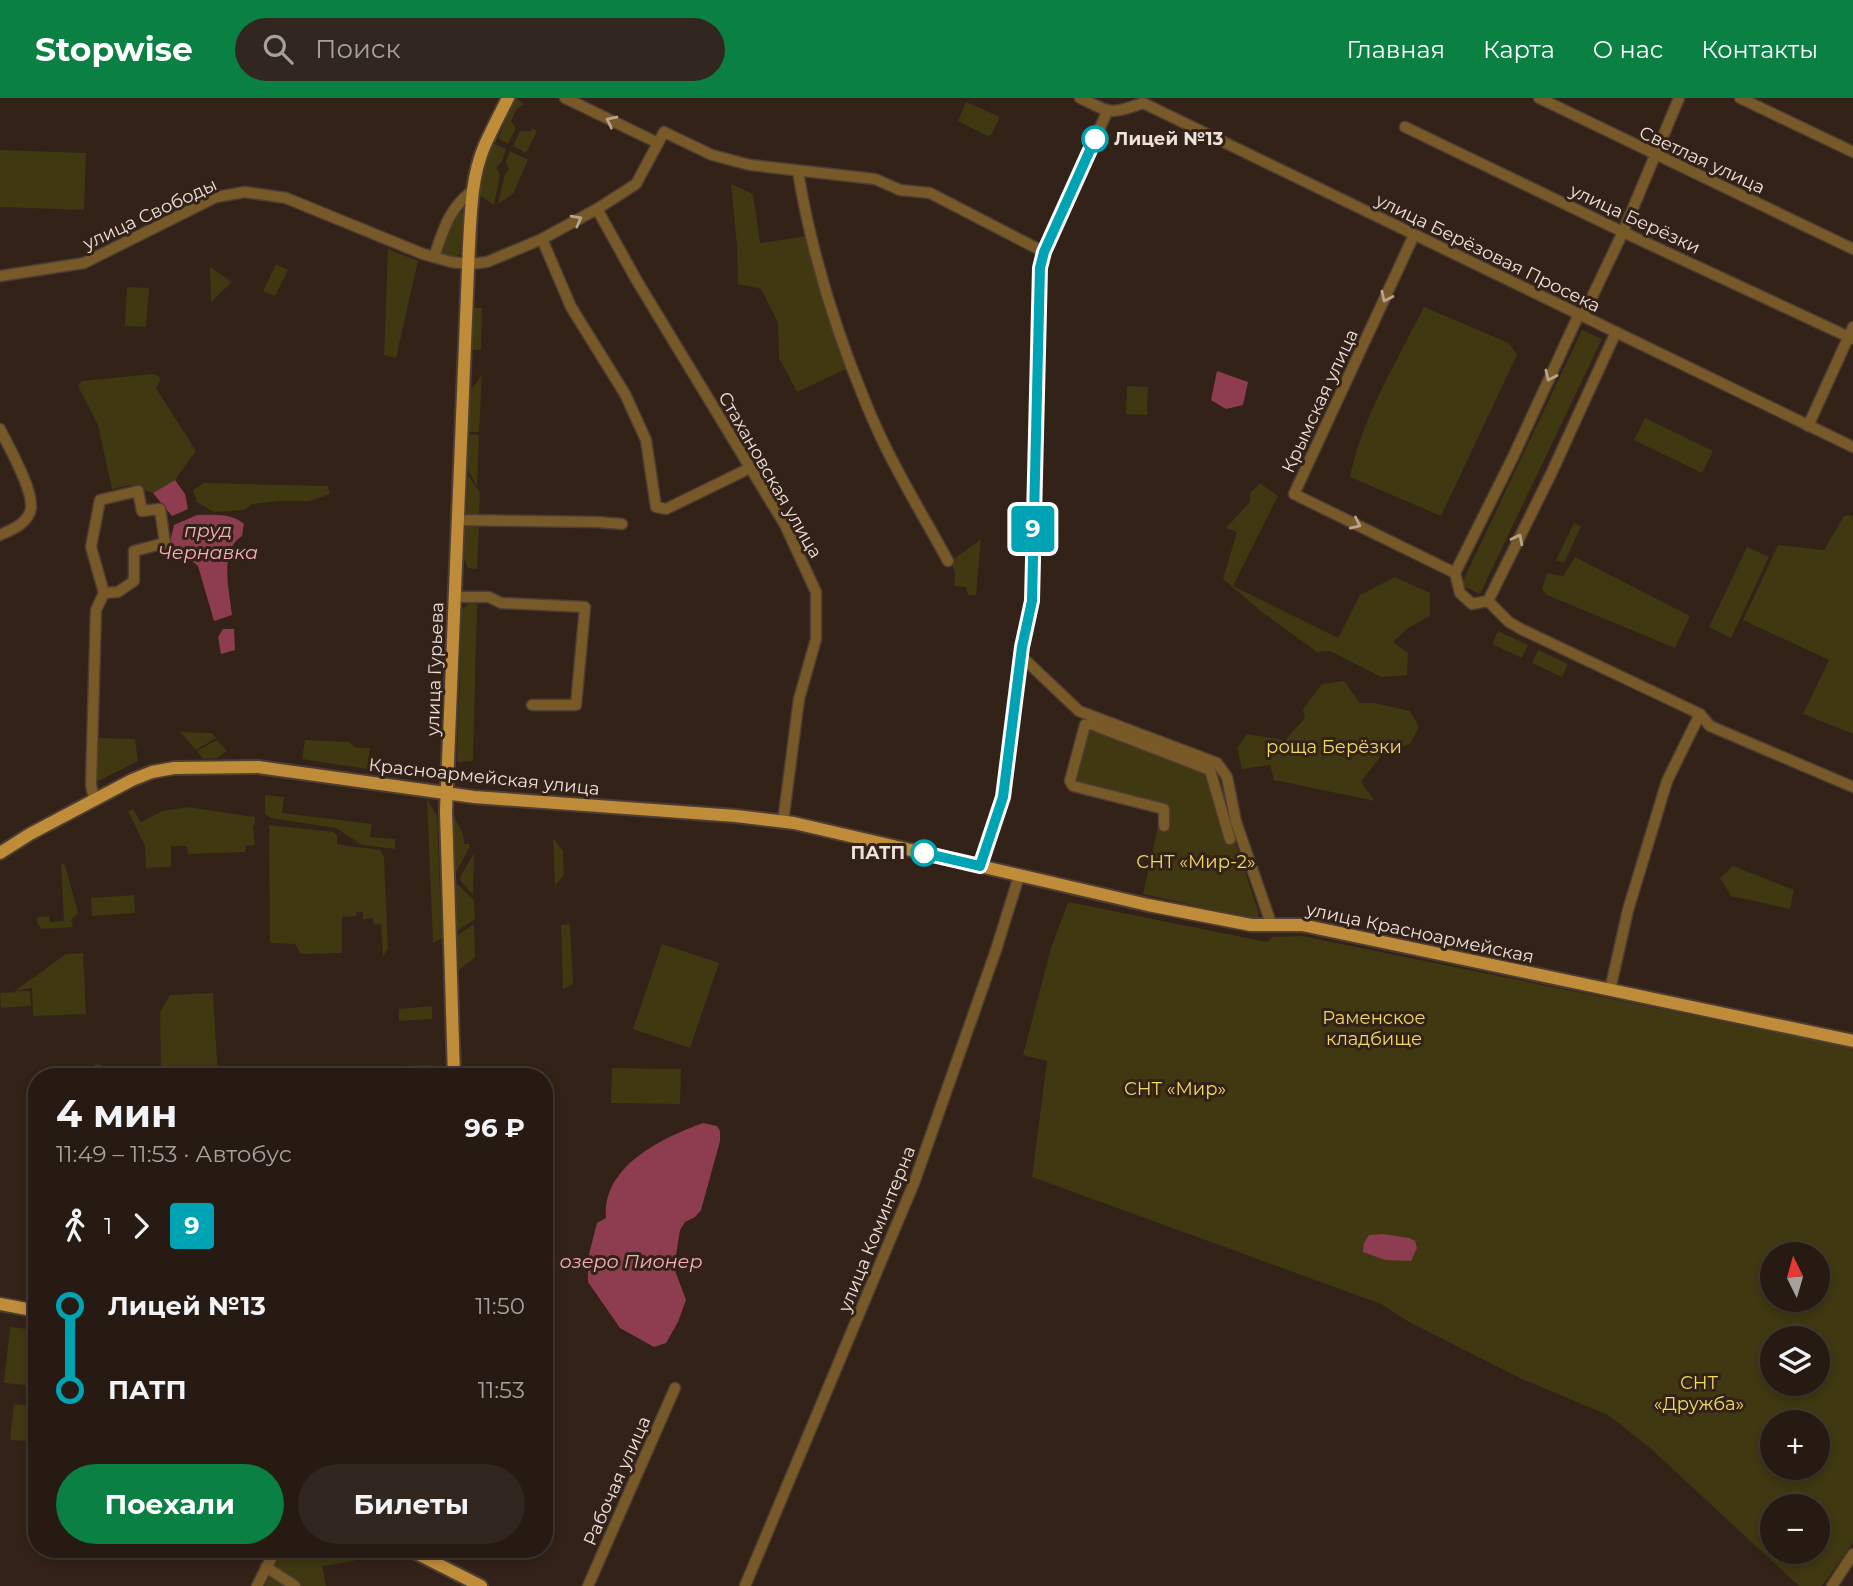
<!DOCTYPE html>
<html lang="ru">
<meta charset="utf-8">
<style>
:root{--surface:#261a12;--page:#322720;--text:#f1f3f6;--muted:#a4a19f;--line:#423832;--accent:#0b8043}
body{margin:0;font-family:Montserrat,sans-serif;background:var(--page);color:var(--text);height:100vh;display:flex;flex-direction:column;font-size:26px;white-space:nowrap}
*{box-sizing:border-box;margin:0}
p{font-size:23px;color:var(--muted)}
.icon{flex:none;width:38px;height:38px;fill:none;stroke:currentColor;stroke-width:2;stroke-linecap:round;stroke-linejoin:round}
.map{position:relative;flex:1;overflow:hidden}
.drawer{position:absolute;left:28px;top:970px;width:525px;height:490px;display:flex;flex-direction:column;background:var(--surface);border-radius:28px;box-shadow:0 4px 10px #0003,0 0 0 2px var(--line)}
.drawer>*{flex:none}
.badge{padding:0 14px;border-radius:5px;font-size:24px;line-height:46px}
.needle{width:46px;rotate:355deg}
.fabs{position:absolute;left:1760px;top:1144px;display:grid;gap:14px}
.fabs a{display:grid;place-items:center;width:70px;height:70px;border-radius:50%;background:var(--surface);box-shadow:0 4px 10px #0003,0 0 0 2px var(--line);font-size:35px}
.map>.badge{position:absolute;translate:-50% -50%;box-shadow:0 0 0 4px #fff}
.legs{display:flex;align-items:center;gap:10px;height:77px;padding:0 28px;font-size:23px}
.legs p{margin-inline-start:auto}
.head{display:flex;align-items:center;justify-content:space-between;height:119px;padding:0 28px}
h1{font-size:38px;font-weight:700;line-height:52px}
.button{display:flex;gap:14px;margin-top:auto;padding:14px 28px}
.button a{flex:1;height:80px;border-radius:42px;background:var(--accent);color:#fff;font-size:28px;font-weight:700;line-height:80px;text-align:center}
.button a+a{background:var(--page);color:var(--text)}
ul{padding:0 28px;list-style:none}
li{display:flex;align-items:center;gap:24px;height:84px;font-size:26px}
li i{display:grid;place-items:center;width:10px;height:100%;margin:0 9px;background:currentColor}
li i::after{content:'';width:18px;height:18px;margin:-9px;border:5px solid;border-radius:50%;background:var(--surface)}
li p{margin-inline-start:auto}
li:first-child i{background:linear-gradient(#0000 50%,currentColor 0)}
li:last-child i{background:linear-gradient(currentColor 50%,#0000 0)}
header{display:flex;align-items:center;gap:42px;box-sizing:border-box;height:98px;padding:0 35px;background:var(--accent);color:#fff}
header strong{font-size:33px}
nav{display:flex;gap:38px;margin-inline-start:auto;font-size:24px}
.search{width:490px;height:63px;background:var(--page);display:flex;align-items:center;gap:18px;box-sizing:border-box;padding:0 24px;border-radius:38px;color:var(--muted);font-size:26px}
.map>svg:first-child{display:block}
.green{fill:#3f3811;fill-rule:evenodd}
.water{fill:#8e3d50}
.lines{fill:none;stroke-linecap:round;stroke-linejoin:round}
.minor-casing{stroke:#4d3d33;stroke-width:13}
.major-casing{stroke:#4d3d33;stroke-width:16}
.minor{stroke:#785928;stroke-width:10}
.major{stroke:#bf8c3a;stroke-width:12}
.oneway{stroke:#b9a48b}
.line-1-casing{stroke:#fff;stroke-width:16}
.line-1{stroke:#00a3b4;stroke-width:10}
.stop-1-dot{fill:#fff;stroke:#00a3b4;stroke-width:3.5}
.labels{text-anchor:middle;stroke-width:6;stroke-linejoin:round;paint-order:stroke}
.stop-label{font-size:18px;font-weight:bold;fill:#eee2dc;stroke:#332218;text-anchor:start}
.street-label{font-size:18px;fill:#eee2dc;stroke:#332218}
.park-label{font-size:18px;fill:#f1db64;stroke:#332218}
.water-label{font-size:19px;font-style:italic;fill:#f6afba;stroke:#332218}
</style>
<header>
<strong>Stopwise</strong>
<div class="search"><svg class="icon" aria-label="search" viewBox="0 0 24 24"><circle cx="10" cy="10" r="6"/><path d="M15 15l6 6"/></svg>Поиск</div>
<nav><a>Главная</a><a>Карта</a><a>О нас</a><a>Контакты</a></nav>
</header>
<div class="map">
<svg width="1853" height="1488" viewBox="0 0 1853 1488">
<rect width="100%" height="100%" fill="#332218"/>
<g class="green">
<path d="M 516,0 L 524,6 L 517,11 L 511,23 L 516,30 L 508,46 L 498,40 Z"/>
<path d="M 966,4 L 998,18 L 999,21 L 991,37 L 987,38 L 958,23 Z"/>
<path d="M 533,30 L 537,33 L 526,55 L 513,48 L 520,33 L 531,33 Z"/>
<path d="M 493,45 L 506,51 L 502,63 L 496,70 L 500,76 L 494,107 L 479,97 L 486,60 Z"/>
<path d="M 0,52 L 86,55 L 84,112 L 0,109 Z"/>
<path d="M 510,53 L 528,62 L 513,96 L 498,106 L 505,76 L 509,71 L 506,64 Z"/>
<path d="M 731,86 L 753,96 L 760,145 L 808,138 L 848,270 L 797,294 L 779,260 L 778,225 L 761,191 L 738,186 L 737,148 Z"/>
<path d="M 460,112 L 463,116 L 460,156 L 453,160 L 442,156 L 440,152 L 453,115 Z"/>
<path d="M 388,151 L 418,163 L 396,260 L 384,257 Z"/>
<path d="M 276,166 L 288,172 L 275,198 L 263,193 Z"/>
<path d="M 210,169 L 232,184 L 211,204 Z"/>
<path d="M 127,189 L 149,190 L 146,229 L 125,228 Z"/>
<path d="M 1424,209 L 1509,245 L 1517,257 L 1441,418 L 1350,379 C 1362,319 1397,263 1424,209 Z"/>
<path d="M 471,210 L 482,210 L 481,252 L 470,252 Z"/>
<path d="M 1582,232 L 1602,241 L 1480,496 L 1461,487 Z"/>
<path d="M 153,276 L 161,280 L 156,290 L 196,353 L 175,382 L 153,395 L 130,387 L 112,391 L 98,327 L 78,288 L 82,283 Z"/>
<path d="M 482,277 L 479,334 L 467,334 L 470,293 Z"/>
<path d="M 1127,288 L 1148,289 L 1147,317 L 1126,316 Z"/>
<path d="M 1645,320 L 1713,353 L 1702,375 L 1634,342 Z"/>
<path d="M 467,336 L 479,337 L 477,388 L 466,369 Z"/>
<path d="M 468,377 L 480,395 L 479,420 L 466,419 Z"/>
<path d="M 204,385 L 328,388 L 330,396 L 309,403 L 281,403 L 252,406 L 244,412 L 214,414 L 197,404 L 193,392 Z"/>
<path d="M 1260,385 L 1278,398 L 1233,488 L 1338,540 L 1360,497 L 1395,479 L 1430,495 L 1430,518 L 1408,530 L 1393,544 L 1408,555 L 1407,577 L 1381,579 L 1330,553 L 1317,554 L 1263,515 L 1223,481 L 1237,434 L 1226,430 L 1250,404 L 1250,395 Z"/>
<path d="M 1849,417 L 1853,419 L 1853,636 L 1803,616 L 1829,562 L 1743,522 L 1778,447 L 1824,452 L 1844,418 Z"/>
<path d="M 1574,425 L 1581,428 L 1564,465 L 1556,462 Z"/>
<path d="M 466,428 L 479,428 L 477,471 L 468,470 L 464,460 Z"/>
<path d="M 981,441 L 976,497 L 968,497 L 966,489 L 954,488 L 955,475 L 951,463 Z"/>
<path d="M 1747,449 L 1769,459 L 1731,540 L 1709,529 Z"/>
<path d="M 1575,459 L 1690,518 L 1675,550 L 1547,497 L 1542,491 L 1547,475 L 1563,478 Z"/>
<path d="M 468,506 L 477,506 L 473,663 L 457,664 L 462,512 Z"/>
<path d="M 1498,533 L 1528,547 L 1522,560 L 1492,546 Z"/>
<path d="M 1538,552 L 1568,566 L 1562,579 L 1532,565 Z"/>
<path d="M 1344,583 L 1360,605 L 1375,605 L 1410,613 L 1419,629 L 1410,646 L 1383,655 L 1361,684 L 1375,703 L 1274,682 L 1270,667 L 1242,671 L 1237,650 L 1247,636 L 1285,642 L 1305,620 L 1303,611 L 1322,586 Z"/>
<path d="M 1084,620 L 1210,668 L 1259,816 L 1258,822 L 1143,796 L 1161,716 L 1157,713 L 1068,690 L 1067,685 Z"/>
<path d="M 180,634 L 212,635 L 216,640 L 196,652 Z"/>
<path d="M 98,640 L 135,641 L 138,663 L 96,684 Z"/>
<path d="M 217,642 L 227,653 L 217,660 L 203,661 L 197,653 Z"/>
<path d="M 305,642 L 349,644 L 356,650 L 370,650 L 367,671 L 302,661 Z"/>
<path d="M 265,697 L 284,699 L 282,715 L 372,726 L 370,739 L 395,741 L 395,751 L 362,747 L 336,730 L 271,720 L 265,716 Z"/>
<path d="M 427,701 L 437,718 L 442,840 L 433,845 Z"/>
<path d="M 187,709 L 255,719 L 255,727 L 253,727 L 255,747 L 246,748 L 245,754 L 188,756 L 187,748 L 171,748 L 171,769 L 146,770 L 145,748 L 128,713 L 133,711 L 141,724 L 163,713 Z"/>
<path d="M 452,715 L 463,736 L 464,746 L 469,746 L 469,750 L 455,776 Z"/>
<path d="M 269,727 L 333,734 L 337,737 L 337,746 C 353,750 365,749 380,752 L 384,759 L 388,850 L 383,859 L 381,826 L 374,827 L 373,820 L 363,821 L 363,814 L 356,814 L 356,818 L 342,819 L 342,855 L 301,856 L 295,846 L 270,845 Z"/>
<path d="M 553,740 L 563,753 L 564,777 L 555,787 Z"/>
<path d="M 474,755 L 473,797 L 459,781 Z"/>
<path d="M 61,766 L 65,767 L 78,815 L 71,822 L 73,829 L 42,831 L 37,825 L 37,819 L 49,818 L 50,824 L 64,823 Z"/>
<path d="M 1733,768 L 1794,792 L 1790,811 L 1731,798 L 1720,780 Z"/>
<path d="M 456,785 L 474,802 L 475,821 L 457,833 Z"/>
<path d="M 134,797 L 135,815 L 92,818 L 91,800 Z"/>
<path d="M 1068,804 L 1267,844 L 1272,839 L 1302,838 L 1853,950 L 1853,1445 L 1822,1488 L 1799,1488 L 1650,1350 L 1608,1317 L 1522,1281 L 1409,1224 L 1381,1206 L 1032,1079 L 1047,963 L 1023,957 L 1051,850 ZM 1773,1157 L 1818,1157 L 1818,1202 L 1773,1202 ZM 1773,1241 L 1818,1241 L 1818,1286 L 1773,1286 ZM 1773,1325 L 1818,1325 L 1818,1370 L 1773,1370 ZM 1773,1409 L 1818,1409 L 1818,1454 L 1773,1454 Z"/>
<path d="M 474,826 L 475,859 L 458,873 L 458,837 Z"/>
<path d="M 570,826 L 573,886 L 563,891 L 561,827 Z"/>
<path d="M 662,846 L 719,865 L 690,950 L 633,931 Z"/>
<path d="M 83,855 L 86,916 L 33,918 L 32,890 L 15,893 L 30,893 L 31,908 L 1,910 L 0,895 L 15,894 L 15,893 L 66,856 Z"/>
<path d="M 213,895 L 218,978 L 161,978 L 160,914 L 170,897 Z"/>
<path d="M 432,908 L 432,921 L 399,923 L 399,911 Z"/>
<path d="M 433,967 L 434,978 L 401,978 L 401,968 Z"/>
<path d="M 612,970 L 681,971 L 680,1006 L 611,1005 Z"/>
<path d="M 10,1229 L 37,1232 L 37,1288 L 4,1285 Z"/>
<path d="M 14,1306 L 37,1308 L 37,1327 L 30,1327 L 28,1343 L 10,1342 Z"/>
<path d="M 284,1451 L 366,1451 L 354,1463 L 322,1468 L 326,1488 L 265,1488 Z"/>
</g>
<g class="water">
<path d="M 1217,273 L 1248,284 L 1243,307 L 1226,311 L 1211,302 Z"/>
<path d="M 175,382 L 185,396 L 188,411 L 172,418 L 153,395 Z"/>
<path d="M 197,417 C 212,417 232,415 244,426 L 242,438 C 218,452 230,495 232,517 L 214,523 L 198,468 L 170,444 L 174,427 Z"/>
<path d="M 223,531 L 234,531 L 235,552 L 221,556 L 218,539 Z"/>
<path d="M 703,1025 L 717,1028 L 720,1033 L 720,1043 L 701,1112 L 695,1119 L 685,1124 L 680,1132 L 674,1170 L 686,1202 L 678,1224 L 666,1245 L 654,1249 L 620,1230 L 588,1184 L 588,1160 L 597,1125 L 606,1120 C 602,1068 662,1040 703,1025 Z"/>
<path d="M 1383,1136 L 1409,1140 L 1415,1143 L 1417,1150 L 1411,1163 L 1385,1162 L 1363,1154 L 1364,1145 L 1369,1137 Z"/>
</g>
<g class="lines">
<g class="minor-casing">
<g id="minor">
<path d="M 565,0 L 658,45"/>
<path d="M 1080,0 C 1111,15 1109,17 1143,5 L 1853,349"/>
<path d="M 1539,0 L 1853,151"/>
<path d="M 1740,0 L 1853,54"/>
<path d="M 1405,29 L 1623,134 L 1853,241"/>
<path d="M 798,74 C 811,152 836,234 867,308 C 889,362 920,412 948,463"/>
<path d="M 597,111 L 637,183 L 785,427 L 816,494 L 816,541 L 799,601 L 783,724"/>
<path d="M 1414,137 L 1294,396 L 1455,475"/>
<path d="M 542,141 L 571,209 L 625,296 L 641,331 L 646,342 L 656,409 L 666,411 L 750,370"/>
<path d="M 434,159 C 444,130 448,112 473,92"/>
<path d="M 0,178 L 84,165 L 216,99 L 245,94 L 286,100 L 423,156 L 451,164 L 469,166 L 487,164 L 542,141 L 597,111 L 636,86 L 664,34 L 712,57 L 750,67 L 875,81 L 900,92 L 930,95 L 1044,154"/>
<path d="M 1583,218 L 1623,134 L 1679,0"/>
<path d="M 1808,328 L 1853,229"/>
<path d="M 0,331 C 8,348 37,397 30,414 C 25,427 11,432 0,437"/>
<path d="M 459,422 L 597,424 L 622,426"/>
<path d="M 455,499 L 489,499 L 501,505 L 585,509 L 576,607 L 532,607"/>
<path d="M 1488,503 L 1509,524 L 1521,531 L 1700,616 L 1710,628 L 1853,689"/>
<path d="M 1488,503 L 1472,506 L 1460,495 L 1455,475 L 1513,359 L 1579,216"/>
<path d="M 1488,503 L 1551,376 L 1616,234"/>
<path d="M 1021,558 L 1079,613 L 1217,665 L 1227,679 L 1236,724 L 1272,828"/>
<path d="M 94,701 L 91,687 L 96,512 L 104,495 L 118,494 L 134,483 L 134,453 L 165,445 L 160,411 L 142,413 L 138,393 L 100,402 L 91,449 L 104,495"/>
<path d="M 1164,728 L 1164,711 L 1073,688 L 1070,683 L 1085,627 L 1091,626 L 1210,672 L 1230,741"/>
<path d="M 980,768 L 1003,699 L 1022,549 L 1032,503 L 1040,170 L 1044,154 L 1107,14"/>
<path d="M 1610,892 L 1628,812 L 1667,683 L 1700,616"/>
<path d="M 98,973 L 98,978"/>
<path d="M 266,1469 L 295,1488"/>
<path d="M 257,1488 L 276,1451"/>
<path d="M 588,1488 L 675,1290"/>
<path d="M 745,1488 L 914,1085 L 996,852 L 1019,778"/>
<path d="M 1832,1488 L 1853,1456"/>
</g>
</g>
<g class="major-casing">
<g id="major">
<path d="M 0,755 L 30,736 L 132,682 L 152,674 L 174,670 L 258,669 L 474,699 L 736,718 L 794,725 L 1148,807 L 1251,827 L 1302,827 L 1853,943"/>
<path d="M 454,978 L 446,713 L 469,147 C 471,115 471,80 484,49 C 491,33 500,16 508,0"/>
<path d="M 0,1206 L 37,1213"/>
<path d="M 408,1451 L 481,1488"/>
</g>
</g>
<use href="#minor" class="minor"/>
<use href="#major" class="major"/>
</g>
<defs><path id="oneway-chevron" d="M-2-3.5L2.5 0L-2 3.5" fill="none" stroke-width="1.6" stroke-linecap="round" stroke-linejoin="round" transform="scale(1.75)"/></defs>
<g class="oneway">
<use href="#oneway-chevron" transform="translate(611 23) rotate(-154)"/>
<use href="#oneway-chevron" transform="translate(577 122) rotate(-28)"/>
<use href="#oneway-chevron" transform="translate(1386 199) rotate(115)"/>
<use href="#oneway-chevron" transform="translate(1550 278) rotate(115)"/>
<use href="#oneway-chevron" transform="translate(1356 426) rotate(25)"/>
<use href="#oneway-chevron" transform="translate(1518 441) rotate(-63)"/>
</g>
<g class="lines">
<g class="line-1-casing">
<path id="line-1" d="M 924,755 L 980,768 L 1003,699 L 1022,549 L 1032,503 L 1040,170 L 1044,154 L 1095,41"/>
</g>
<use href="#line-1" class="line-1"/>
</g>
<g class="stop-1-dot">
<circle cx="1095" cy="41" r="12"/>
<circle cx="924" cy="755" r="12"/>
</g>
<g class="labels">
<g class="stop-label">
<text x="1114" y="47">Лицей №13</text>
<text x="905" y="761" text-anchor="end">ПАТП</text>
</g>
<g class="street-label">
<text transform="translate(1702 62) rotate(25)" y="6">Светлая улица</text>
<text transform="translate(150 116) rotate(-25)" y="6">улица Свободы</text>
<text transform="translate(1635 121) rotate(25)" y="6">улица Берёзки</text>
<text transform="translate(1488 155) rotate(26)" y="6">улица Берёзовая Просека</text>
<text transform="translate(1320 303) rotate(-65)" y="6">Крымская улица</text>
<text transform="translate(770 377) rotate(60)" y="6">Стахановская улица</text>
<text transform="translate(435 571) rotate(-88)" y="6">улица Гурьева</text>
<text transform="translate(484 679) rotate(6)" y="6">Красноармейская улица</text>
<text transform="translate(1420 835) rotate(12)" y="6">улица Красноармейская</text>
<text transform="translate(877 1131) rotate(-68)" y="6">улица Коминтерна</text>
<text transform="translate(617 1383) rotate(-66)" y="6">Рабочая улица</text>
</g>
<g class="park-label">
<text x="1334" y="655">роща Берёзки</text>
<text x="1196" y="770">СНТ «Мир-2»</text>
<text x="1374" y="926">Раменское<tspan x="1374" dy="21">кладбище</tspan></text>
<text x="1175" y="997">СНТ «Мир»</text>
<text x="1699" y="1291">СНТ<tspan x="1699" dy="21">«Дружба»</tspan></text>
</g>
<g class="water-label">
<text x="208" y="439">пруд<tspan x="208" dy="22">Чернавка</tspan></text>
<text x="631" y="1170">озеро Пионер</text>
</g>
</g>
</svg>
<div class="fabs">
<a><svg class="needle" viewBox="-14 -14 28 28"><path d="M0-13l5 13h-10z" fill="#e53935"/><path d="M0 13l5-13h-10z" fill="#a4a19f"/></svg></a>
<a><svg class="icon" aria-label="layers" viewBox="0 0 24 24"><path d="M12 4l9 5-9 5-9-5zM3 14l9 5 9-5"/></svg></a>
<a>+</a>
<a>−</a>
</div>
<b class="badge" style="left:1033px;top:431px;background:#00a3b4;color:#fff">9</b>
<section class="drawer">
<div class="head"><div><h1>4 мин</h1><p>11:49 – 11:53 · Автобус</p></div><b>96 ₽</b></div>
<div class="legs"><svg class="icon" aria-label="walk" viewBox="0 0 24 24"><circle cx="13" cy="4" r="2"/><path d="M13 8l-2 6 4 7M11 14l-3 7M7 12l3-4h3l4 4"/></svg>1<svg class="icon" aria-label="forward" viewBox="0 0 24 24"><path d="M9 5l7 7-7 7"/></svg><b class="badge" style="background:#00a3b4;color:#fff">9</b></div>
<ul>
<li><i style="color:#00a3b4"></i><b>Лицей №13</b><p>11:50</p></li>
<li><i style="color:#00a3b4"></i><b>ПАТП</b><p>11:53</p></li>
</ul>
<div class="button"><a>Поехали</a><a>Билеты</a></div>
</section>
</div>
